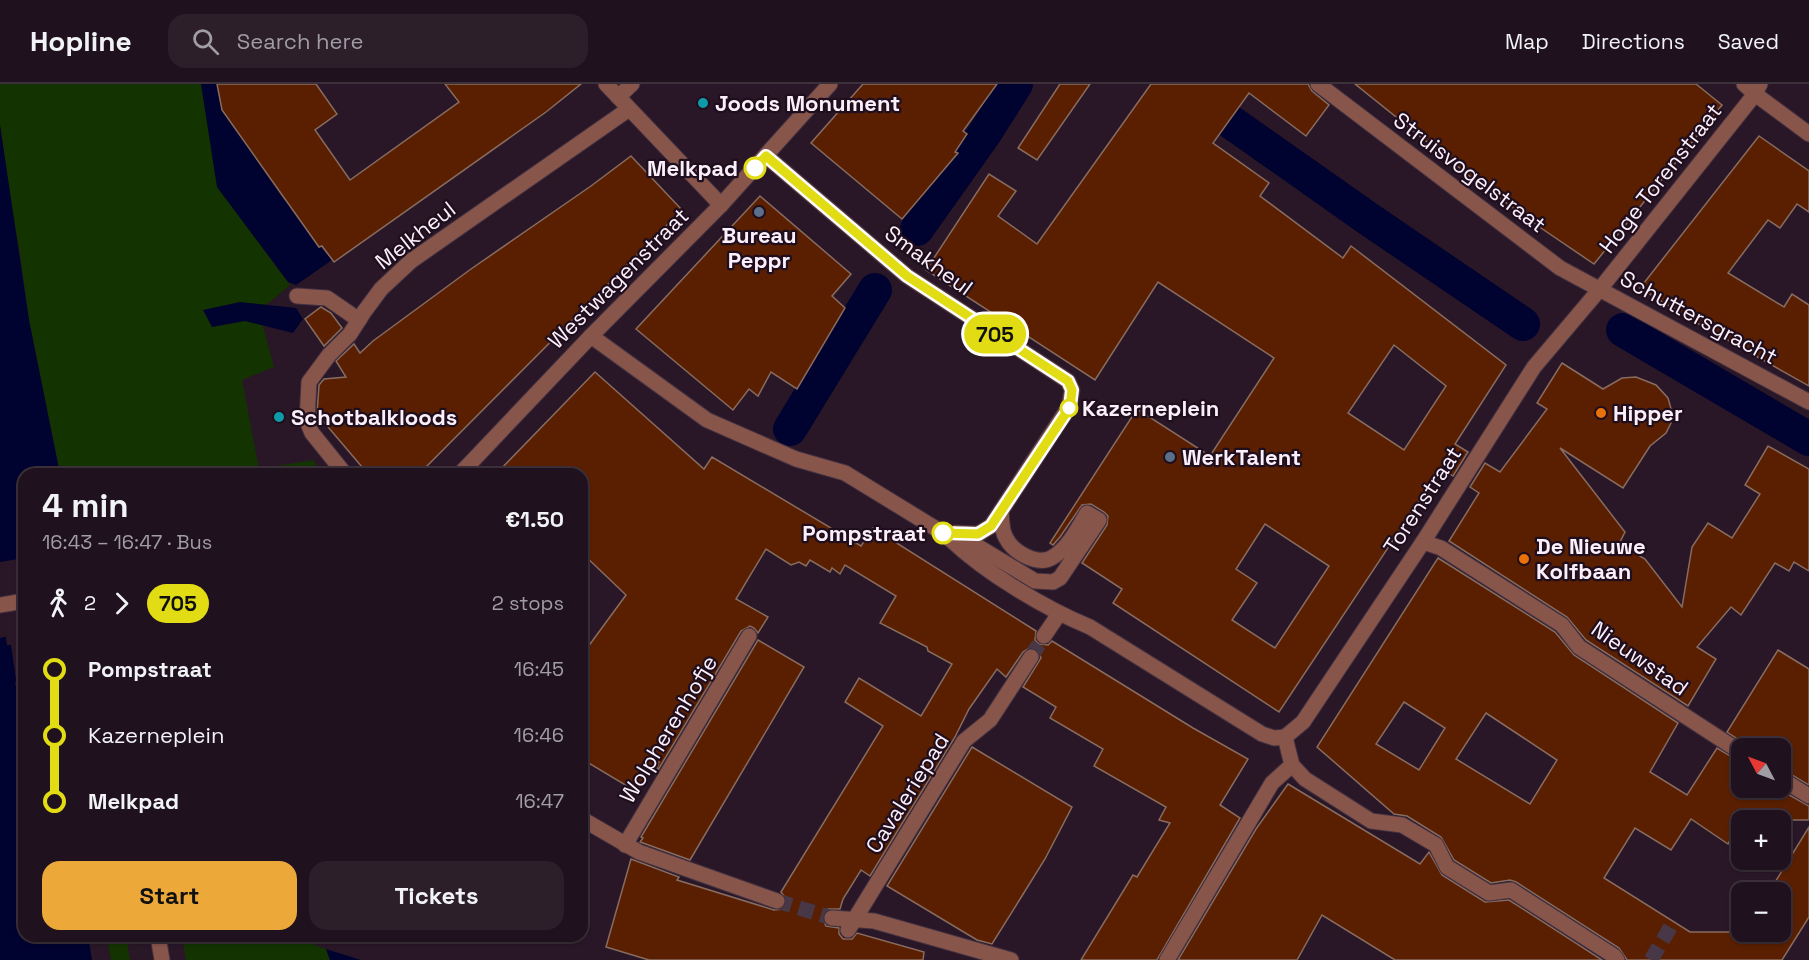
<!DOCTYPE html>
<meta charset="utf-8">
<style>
:root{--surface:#1f111d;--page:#2c1f2a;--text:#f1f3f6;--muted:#a19da4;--line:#3c313b;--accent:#eca93a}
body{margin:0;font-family:"Space Grotesk",sans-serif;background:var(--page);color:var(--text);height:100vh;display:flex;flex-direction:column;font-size:22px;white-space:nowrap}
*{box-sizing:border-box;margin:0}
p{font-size:20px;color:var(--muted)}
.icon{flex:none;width:33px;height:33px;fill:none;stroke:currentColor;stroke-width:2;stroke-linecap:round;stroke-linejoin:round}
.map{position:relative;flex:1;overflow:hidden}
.side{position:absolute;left:18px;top:384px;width:570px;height:474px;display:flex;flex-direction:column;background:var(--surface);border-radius:18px;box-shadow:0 2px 4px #0004,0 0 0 2px var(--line)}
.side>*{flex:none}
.badge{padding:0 12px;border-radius:20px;font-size:21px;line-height:39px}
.needle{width:39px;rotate:311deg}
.controls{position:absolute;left:1731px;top:654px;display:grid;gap:12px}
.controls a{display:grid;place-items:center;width:60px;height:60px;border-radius:12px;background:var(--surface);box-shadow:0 2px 4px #0004,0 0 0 2px var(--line);font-size:30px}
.map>.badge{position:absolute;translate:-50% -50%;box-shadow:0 0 0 3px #fff}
.legs{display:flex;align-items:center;gap:9px;height:66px;padding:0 24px;font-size:20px}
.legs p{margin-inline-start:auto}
.overview{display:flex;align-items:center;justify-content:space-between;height:102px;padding:0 24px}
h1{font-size:33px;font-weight:700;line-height:45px}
.primary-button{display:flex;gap:12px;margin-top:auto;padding:12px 24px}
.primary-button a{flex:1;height:69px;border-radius:18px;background:var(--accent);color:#111;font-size:24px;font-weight:700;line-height:69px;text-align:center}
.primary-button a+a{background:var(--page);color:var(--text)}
ul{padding:0 24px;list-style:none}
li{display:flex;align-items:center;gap:21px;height:66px;font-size:22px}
li i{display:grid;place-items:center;width:9px;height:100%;margin:0 8px;background:currentColor}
li i::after{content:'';width:15px;height:15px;margin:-8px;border:4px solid;border-radius:50%;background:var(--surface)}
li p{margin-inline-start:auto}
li:first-child i{background:linear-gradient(#0000 50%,currentColor 0)}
li:last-child i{background:linear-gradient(currentColor 50%,#0000 0)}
header{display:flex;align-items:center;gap:36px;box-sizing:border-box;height:84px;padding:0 30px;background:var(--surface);border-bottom:2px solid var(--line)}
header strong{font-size:28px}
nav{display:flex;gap:33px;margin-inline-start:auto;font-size:21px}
.search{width:420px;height:54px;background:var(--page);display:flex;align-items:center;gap:15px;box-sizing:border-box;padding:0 21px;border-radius:18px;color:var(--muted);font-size:22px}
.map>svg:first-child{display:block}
.green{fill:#133400}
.water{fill:#00022f}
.pier{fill:#291727}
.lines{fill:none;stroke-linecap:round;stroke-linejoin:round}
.canal{stroke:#00022f;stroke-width:34}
.building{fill:#591f00;stroke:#886c60;stroke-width:1.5;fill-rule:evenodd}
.minor-tunnel{stroke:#483747;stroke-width:15;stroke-dasharray:15 8;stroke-linecap:butt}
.minor-casing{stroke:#423140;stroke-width:17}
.minor{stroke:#88554b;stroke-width:15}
.line-1-casing{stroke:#fff;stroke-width:14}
.line-1{stroke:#e1dc14;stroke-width:9}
.culture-dot{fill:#0f9aa8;stroke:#1f0e1d;stroke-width:2}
.stop-1-dot{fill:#fff;stroke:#e1dc14;stroke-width:3}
.service-dot{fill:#5c6f8a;stroke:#1f0e1d;stroke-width:2}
.food-dot{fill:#e8710a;stroke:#1f0e1d;stroke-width:2}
.labels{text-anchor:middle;stroke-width:4.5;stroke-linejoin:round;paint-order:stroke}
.poi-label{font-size:22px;font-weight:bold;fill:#fbeffa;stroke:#1f0e1d;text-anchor:start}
.stop-label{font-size:22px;font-weight:bold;fill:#fbeffa;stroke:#1f0e1d;text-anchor:end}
.street-label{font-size:22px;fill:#fbeffa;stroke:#1f0e1d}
</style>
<header>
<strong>Hopline</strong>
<div class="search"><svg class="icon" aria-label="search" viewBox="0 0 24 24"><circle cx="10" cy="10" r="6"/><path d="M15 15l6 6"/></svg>Search here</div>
<nav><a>Map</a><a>Directions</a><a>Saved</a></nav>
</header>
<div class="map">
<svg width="1809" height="876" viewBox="0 0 1809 876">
<rect width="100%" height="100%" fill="#291727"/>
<g class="green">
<path d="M 0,0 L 201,0 L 218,103 L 290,201 L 259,227 L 274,283 L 242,296 L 259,385 L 313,376 L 323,390 L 60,390 L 29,236 L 20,170 L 11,119 L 0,41 Z"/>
<path d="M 107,852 L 126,852 L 130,876 L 111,876 Z"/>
<path d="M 182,852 L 316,852 L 314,861 L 326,865 L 330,876 L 186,876 Z"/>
</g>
<g class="water">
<path d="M 201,0 L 217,0 L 222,26 L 284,116 L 288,114 L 307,147 L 332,176 L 296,201 L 288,198 L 217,103 Z"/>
<path d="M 0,41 L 29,236 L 60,390 L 24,390 L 24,474 L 0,478 Z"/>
<path d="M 240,218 L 296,224 L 303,235 L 293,249 L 245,237 L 212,243 L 203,226 Z"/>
<path d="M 0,519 L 7,561 L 11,561 L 16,596 L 15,600 L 24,618 L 24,852 L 88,852 L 92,876 L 0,876 Z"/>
<path d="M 326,865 L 361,876 L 330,876 Z"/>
</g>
<path class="pier" d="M 0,516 L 3,519 L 8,552 L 0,554 Z"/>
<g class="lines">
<g class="canal">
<path d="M 1177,0 L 1370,136 L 1523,240"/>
<path d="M 917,145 L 985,49 L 1016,0"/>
<path d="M 1623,246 L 1809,355"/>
<path d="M 790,345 L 875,206"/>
</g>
</g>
<g class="building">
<path d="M 217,0 L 316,0 L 337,30 L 315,46 L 350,96 L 459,18 L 445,0 L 581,0 L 546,28 L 334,178 L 322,162 L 319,163 L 222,26 Z"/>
<path d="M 863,0 L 997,0 L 963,47 L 967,50 L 955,68 L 958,69 L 902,135 L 811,59 Z"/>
<path d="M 1060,0 L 1090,0 L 1037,76 L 1018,64 Z"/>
<path d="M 1151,0 L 1308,0 L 1312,7 L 1329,21 L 1306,52 L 1249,9 L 1213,59 L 1269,99 L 1260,112 L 1343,174 L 1351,162 L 1506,281 L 1455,360 L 1468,368 L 1453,392 L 1441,384 L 1279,628 L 1113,519 L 1122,505 L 1082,479 L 1107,441 L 1108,432 L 1104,428 L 1091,420 L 1082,421 L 1060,453 L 1053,461 L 1050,459 L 1137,325 L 1210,372 L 1274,274 L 1158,198 L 1095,296 L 926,186 L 989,90 L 1016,107 L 998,132 L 1037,160 ZM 1394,261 L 1446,302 L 1404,366 L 1348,329 ZM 1265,440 L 1329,482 L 1275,564 L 1232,536 L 1257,499 L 1236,485 Z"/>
<path d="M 1355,0 L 1696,0 L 1722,21 L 1594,180 L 1538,142 L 1477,98 Z"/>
<path d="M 1759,52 L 1809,87 L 1809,128 L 1797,120 L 1780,144 L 1768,136 L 1728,189 L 1784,223 L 1792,210 L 1809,221 L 1809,302 L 1690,235 L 1640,204 Z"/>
<path d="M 631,72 L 682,126 L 419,390 L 368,390 L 317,330 L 319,301 L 324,295 L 346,293 L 336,277 L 354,260 L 360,269 L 373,257 L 471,185 L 591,102 Z"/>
<path d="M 760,112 L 851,190 L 832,212 L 845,224 L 797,305 L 771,288 L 758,312 L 749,305 L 733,326 L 636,245 Z"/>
<path d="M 321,223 L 331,229 L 342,244 L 324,262 L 305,235 Z"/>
<path d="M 1562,279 L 1603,305 L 1622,294 L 1636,293 L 1656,301 L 1668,314 L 1672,328 L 1671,339 L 1666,349 L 1650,362 L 1623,404 L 1560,364 L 1625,448 L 1619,460 L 1645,475 L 1682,523 L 1692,463 L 1708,439 L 1732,454 L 1760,410 L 1745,401 L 1768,362 L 1809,385 L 1809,487 L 1794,478 L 1789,487 L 1775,479 L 1741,531 L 1731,523 L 1697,563 L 1716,575 L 1688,622 L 1586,556 L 1567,533 L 1449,457 L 1479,409 L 1470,403 L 1485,379 L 1500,388 L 1547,325 L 1537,319 Z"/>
<path d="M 595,288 L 704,385 L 712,373 L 861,462 L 873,444 L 1036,547 L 1035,556 L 1039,560 L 1048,561 L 1052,557 L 1193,644 L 1248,675 L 1220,721 L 1240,734 L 1157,876 L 1081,876 L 1133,791 L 1137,793 L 1170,739 L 1159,736 L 1166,723 L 1094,682 L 1103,665 L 1050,634 L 1056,623 L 1023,603 L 1041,574 L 1039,568 L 1031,563 L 1023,568 L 1006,593 L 997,585 L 969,625 L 955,653 L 870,792 L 861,786 L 843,815 L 840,825 L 828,825 L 822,833 L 826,842 L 839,844 L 839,850 L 843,855 L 852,855 L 857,849 L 924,868 L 923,876 L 649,876 L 606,863 L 631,775 L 679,793 L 677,796 L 774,826 L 783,825 L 787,816 L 781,808 L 883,642 L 845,618 L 859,594 L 921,632 L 952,580 L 928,567 L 927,563 L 880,539 L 896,512 L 845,481 L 840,490 L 832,484 L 830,488 L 810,476 L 806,482 L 799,478 L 791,481 L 766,465 L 736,515 L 768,533 L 758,549 L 754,544 L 750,542 L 741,547 L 655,691 L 659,678 L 656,677 L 637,708 L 582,675 L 582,571 L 626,511 L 582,469 L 582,390 L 496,390 Z"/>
<path d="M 1438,474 L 1555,548 L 1574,571 L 1678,639 L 1650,688 L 1687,711 L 1717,664 L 1742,679 L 1742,704 L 1777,704 L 1809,722 L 1809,736 L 1742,736 L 1728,760 L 1691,735 L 1671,766 L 1635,744 L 1604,794 L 1690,848 L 1780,848 L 1780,808 L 1769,808 L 1809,743 L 1809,833 L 1782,876 L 1627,876 L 1619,864 L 1516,798 L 1510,796 L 1491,799 L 1454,776 L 1441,753 L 1407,732 L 1394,730 L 1317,663 ZM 1404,618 L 1445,644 L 1419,686 L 1376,660 ZM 1486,629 L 1557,676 L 1530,720 L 1456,675 Z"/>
<path d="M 758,556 L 804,583 L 690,776 L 643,759 L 640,758 L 643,754 L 641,753 Z"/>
<path d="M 1778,566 L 1809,585 L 1809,701 L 1780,684 L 1780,664 L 1751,664 L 1727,648 Z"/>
<path d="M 972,663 L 1072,723 L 1045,775 L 992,860 L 977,856 L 887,802 Z"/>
<path d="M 1288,700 L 1420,780 L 1429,768 L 1442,791 L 1485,818 L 1509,816 L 1602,876 L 1395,876 L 1322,831 L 1297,876 L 1178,876 L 1256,745 Z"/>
</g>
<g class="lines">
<g class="minor-tunnel">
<path d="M 1031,573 L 1044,552"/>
<path d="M 777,817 L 832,834"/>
<path d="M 1651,876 L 1674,837"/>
</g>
<g class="minor-casing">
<g id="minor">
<path d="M 606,0 L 721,121"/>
<path d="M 1318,0 L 1560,184 L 1809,318"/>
<path d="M 1744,0 L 1755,10 L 1809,50"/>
<path d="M 618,13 L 632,0"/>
<path d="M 766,72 L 907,192 L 1068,297 L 1072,306 L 1069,323 L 991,442 L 978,450 L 955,449"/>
<path d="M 297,212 L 327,214 L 359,236"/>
<path d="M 591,252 L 707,336 L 796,375 L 845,389 L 943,449 L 977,462 L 1035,497 L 1053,498 L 1060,494 L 1099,436 L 1087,429 C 1078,444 1068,464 1053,473 C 1038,483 1013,468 1006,454 C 1001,446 1002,436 1001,427"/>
<path d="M 345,390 L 312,349 L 307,337 L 309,298 L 329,271 L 350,250 L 364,228 L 381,205 L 411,177 L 629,25"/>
<path d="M 460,390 L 591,252 L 721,121 L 830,0"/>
<path d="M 950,455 C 986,489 1044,524 1090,543 L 1262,650 L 1274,654 L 1285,653"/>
<path d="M 1423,458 L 1441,464 L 1562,541 L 1579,563 L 1742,669"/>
<path d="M 0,521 L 24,517"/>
<path d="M 1044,552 L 1059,530"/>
<path d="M 1285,653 L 1303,638 L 1423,458 L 1534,283 L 1600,205 L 1755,10 L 1760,0"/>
<path d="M 1285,653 L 1292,681 L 1305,695 L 1371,737 L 1402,741 L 1436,761 L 1447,783 L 1489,809 L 1511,806 L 1614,872 L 1617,876"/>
<path d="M 1780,694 L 1809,712"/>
<path d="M 582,735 L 639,768 L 777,817"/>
<path d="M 625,761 L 749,552"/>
<path d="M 832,834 L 874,837 L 1011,876"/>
<path d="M 848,846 L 964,657 L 990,636 L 1031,573"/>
<path d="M 158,852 L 162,876"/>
<path d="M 1167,876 L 1272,699 L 1292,681"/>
</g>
</g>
<use href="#minor" class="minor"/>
</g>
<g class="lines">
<g class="line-1-casing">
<path id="line-1" d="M 755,84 L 766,72 L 907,192 L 1068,297 L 1072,306 L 1070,323 L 991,442 L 978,450 L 943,449"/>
</g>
<use href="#line-1" class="line-1"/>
</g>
<g class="culture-dot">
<circle cx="703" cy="19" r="6"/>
<circle cx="279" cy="333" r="6"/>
</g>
<g class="stop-1-dot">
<circle cx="755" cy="84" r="10"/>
<circle cx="1069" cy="324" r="8"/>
<circle cx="943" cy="449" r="10"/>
</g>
<g class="service-dot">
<circle cx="759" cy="128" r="6"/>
<circle cx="1170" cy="373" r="6"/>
</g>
<g class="food-dot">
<circle cx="1601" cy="329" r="6"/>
<circle cx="1524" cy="475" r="6"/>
</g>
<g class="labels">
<g class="poi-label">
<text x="715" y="27">Joods Monument</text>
<text x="759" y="159" text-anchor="middle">Bureau<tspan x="759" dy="25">Peppr</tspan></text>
<text x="1613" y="337">Hipper</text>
<text x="291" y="341">Schotbalkloods</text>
<text x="1182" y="381">WerkTalent</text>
<text x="1536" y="470">De Nieuwe<tspan x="1536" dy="25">Kolfbaan</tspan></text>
</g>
<g class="stop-label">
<text x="738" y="92">Melkpad</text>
<text x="1082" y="332" text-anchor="start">Kazerneplein</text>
<text x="926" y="457">Pompstraat</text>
</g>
<g class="street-label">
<text transform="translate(1470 88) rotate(37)" y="8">Struisvogelstraat</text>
<text transform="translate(1660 94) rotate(-52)" y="8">Hoge Torenstraat</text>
<text transform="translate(415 151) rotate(-38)" y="8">Melkheul</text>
<text transform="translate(929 176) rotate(36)" y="8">Smakheul</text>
<text transform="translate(618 194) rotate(-45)" y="8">Westwagenstraat</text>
<text transform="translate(1699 233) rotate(28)" y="8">Schuttersgracht</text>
<text transform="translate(1422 416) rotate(-57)" y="8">Torenstraat</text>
<text transform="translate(1640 574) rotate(35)" y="8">Nieuwstad</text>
<text transform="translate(668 645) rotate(-59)" y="8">Wolpherenhofje</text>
<text transform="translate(907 709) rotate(-58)" y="8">Cavaleriepad</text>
</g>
</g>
</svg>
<div class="controls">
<a><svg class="needle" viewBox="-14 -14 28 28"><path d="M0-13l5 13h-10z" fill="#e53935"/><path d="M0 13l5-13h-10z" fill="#a19da4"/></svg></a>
<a>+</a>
<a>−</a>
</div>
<b class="badge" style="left:995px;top:250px;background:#e1dc14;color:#111">705</b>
<section class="side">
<div class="overview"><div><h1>4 min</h1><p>16:43 – 16:47 · Bus</p></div><b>€1.50</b></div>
<div class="legs"><svg class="icon" aria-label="walk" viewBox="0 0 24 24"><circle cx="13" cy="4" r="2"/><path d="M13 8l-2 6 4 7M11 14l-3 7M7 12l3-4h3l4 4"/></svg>2<svg class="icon" aria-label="forward" viewBox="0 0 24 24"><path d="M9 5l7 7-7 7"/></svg><b class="badge" style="background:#e1dc14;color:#111">705</b><p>2 stops</p></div>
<ul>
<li><i style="color:#e1dc14"></i><b>Pompstraat</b><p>16:45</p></li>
<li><i style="color:#e1dc14"></i><span>Kazerneplein</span><p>16:46</p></li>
<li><i style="color:#e1dc14"></i><b>Melkpad</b><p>16:47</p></li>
</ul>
<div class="primary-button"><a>Start</a><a>Tickets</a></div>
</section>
</div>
